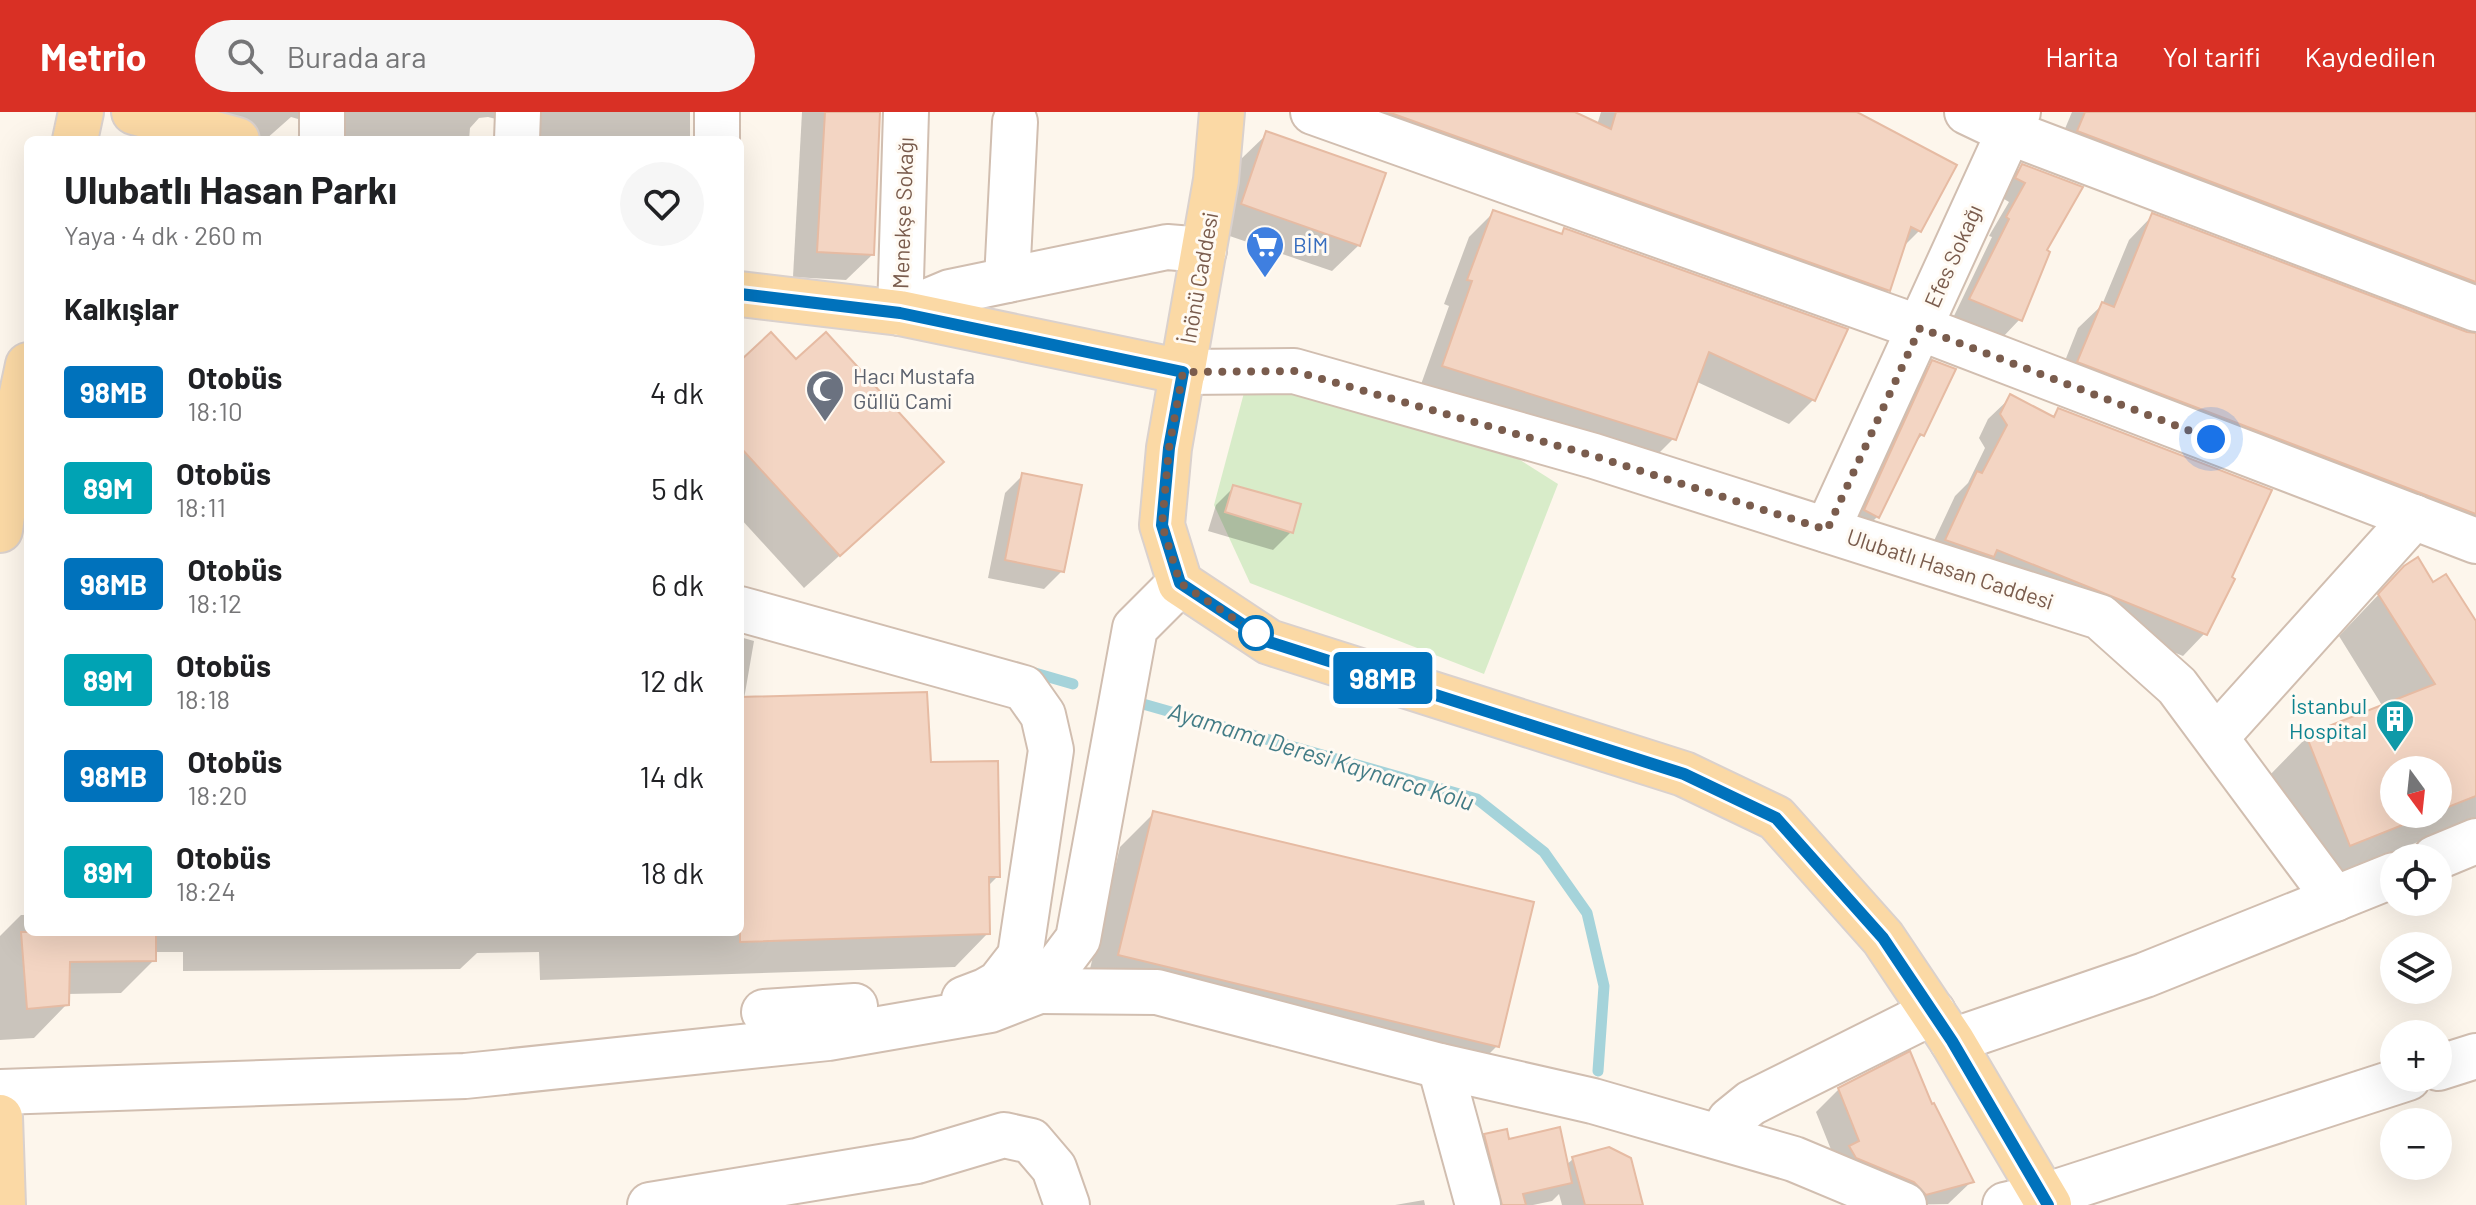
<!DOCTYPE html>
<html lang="tr">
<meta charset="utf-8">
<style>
:root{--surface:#fff;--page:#f6f6f6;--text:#202124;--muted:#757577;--accent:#d93025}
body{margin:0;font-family:Barlow,sans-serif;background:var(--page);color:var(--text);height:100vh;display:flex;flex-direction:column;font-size:30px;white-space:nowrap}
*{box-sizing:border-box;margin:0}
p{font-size:26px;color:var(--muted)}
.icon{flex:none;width:44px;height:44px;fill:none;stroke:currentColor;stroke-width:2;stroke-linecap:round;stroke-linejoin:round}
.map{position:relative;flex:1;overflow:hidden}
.sheet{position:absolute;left:24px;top:24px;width:720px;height:800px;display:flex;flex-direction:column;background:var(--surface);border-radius:12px;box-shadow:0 8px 32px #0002}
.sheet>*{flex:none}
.badge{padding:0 16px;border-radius:6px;font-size:28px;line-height:52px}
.needle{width:52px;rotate:165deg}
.tools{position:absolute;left:2380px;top:644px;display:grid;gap:16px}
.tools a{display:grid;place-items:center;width:72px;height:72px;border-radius:50%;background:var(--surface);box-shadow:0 8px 32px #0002;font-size:40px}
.you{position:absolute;width:40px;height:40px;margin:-20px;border:6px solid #fff;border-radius:50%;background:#1a73e8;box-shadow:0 0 0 12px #1a73e833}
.map>.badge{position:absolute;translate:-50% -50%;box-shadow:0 0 0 4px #fff}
h2{padding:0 40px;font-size:30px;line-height:72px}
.round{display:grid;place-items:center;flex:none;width:84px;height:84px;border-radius:42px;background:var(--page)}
.head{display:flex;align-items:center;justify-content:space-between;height:136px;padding:0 40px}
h1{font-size:38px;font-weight:700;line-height:60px}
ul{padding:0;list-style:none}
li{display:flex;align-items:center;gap:24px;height:96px;padding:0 40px}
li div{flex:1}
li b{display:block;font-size:30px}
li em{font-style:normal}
li .badge{min-width:88px;font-weight:700;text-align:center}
header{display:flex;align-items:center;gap:48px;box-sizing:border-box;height:112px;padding:0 40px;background:var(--accent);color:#fff}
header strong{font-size:38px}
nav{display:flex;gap:44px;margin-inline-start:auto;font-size:28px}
.search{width:560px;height:72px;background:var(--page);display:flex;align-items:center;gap:20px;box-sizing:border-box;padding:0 28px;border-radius:44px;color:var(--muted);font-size:30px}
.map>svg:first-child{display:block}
.green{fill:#d8ecc9}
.shadow{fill:#0003;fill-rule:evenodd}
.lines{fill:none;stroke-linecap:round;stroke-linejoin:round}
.stream{stroke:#a5d3da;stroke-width:11}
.building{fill:#f3d5c3;stroke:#e6bba3;stroke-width:2}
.minor-casing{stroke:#d1beb0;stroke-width:48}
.major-casing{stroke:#dad1cd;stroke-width:48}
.minor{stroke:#fff;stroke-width:44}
.major{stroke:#fbd9a5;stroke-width:44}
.line-casing{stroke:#fff;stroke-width:18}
.line{stroke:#0072bc;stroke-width:12}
.walk{stroke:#7a5c4d;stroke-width:8;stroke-dasharray:0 14.4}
.stop-dot{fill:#fff;stroke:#0072bc;stroke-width:4}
.labels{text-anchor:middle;stroke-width:6;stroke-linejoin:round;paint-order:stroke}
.street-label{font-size:22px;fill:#7a5c4d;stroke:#fffaf3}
.shop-label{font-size:22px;fill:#366cbe;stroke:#fffaf3;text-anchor:start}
.worship-label{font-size:22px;fill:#5b616d;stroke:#fffaf3;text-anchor:start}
.culture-label{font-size:22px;fill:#0d838f;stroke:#fffaf3;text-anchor:end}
.water-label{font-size:24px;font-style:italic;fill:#437c86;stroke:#fffaf3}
</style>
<header>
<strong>Metrio</strong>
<div class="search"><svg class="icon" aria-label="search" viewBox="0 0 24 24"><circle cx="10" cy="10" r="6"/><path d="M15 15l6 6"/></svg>Burada ara</div>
<nav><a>Harita</a><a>Yol tarifi</a><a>Kaydedilen</a></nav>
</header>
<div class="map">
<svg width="2476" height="1093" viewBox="0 0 2476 1093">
<rect width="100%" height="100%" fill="#fdf6ec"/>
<path class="green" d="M 1279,270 L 1506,339 L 1558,372 L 1484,562 L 1250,471 L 1214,393 L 1245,277 Z"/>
<g class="shadow">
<path d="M 160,0 L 690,0 L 690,28 L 512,28 L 500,8 L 488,5 L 479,6 L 470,16 L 469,28 L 317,28 L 305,9 L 291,5 L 265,28 L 217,28 Z"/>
<path d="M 802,0 L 878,0 L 872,143 L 846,168 L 793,165 Z"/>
<path d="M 1333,0 L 1570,0 L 1597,13 L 1601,0 L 1853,0 L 1919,119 L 1902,136 L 1888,178 L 1864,202 Z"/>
<path d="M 2072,0 L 2435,0 L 2476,19 L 2476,215 L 2054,43 Z"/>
<path d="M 1267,22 L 1359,133 L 1332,159 L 1215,119 L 1240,48 Z"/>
<path d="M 2022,54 L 2044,139 L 2020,207 L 2002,226 L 1953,206 L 1992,125 L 1989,124 L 2009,90 L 1999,84 L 2004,72 Z"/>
<path d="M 1494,100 L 1560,123 L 1565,118 L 1813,288 L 1789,312 L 1695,269 L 1674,326 L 1649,351 L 1419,278 L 1449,194 L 1444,192 L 1469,125 Z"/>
<path d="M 2153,103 L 2467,222 L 2476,223 L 2476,441 L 2055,274 L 2078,216 L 2102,193 L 2129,128 Z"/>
<path d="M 796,250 L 942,350 L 804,476 L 740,406 L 740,251 Z"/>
<path d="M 1933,250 L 1922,323 L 1912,334 L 1878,404 L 1859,423 L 1847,417 L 1915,268 Z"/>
<path d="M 2011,285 L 2051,306 L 2059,298 L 2205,521 L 2183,544 L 1976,460 L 1924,450 L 1955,384 L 1968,371 L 1985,336 L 1979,326 L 1988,307 Z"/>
<path d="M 1023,363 L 1062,459 L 1044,477 L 988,466 L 1005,381 Z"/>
<path d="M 1234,375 L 1291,420 L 1273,438 L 1208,419 L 1216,393 Z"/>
<path d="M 2405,455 L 2432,473 L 2476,513 L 2476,707 L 2309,773 L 2267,666 L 2307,625 L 2383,595 L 2339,524 ZM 2394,658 L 2438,658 L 2438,702 L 2394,702 Z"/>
<path d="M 740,525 L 754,529 L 744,587 L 929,652 L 998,764 L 987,775 L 988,821 L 955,855 L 540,868 L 539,840 L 477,841 L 460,857 L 183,859 L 183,840 L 154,840 L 154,848 L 121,881 L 67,882 L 67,892 L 34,926 L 0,928 L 0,824 L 21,803 L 28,803 L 28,820 L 740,820 Z"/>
<path d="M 1154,701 L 1497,934 L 1463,968 L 1085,877 L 1120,735 Z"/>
<path d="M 1839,977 L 1931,995 L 1972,1069 L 1948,1092 L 1891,1093 L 1836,1050 L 1816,1000 Z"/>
<path d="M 1485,1024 L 1507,1029 L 1566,1053 L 1573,1047 L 1641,1093 L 1562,1093 L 1559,1082 L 1552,1089 L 1533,1093 L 1481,1093 L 1467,1042 Z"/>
<path d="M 1424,1088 L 1425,1093 L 1395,1093 Z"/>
</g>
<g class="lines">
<g class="stream">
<path d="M 1028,559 L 1073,572"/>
<path d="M 1136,590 L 1477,687 L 1544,740 L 1587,801 L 1604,874 L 1598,959"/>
</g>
</g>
<g class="building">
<path d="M 825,0 L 880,0 L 874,143 L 817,140 Z"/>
<path d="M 1388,0 L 1575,0 L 1611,17 L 1616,0 L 1857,0 L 1957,53 L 1921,120 L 1911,115 L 1890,179 Z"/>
<path d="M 2085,0 L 2476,0 L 2476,170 L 2077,19 Z"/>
<path d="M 1266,19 L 1386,61 L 1360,134 L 1241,92 Z"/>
<path d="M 2022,52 L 2083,75 L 2047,138 L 2050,140 L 2022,209 L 1969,187 L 2009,107 L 2006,105 L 2025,71 L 2015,66 Z"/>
<path d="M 1493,98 L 1562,122 L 1564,116 L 1848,217 L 1815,289 L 1709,240 L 1676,328 L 1442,254 L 1472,169 L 1467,168 Z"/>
<path d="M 2152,101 L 2467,220 L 2476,221 L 2476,402 L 2077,250 L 2102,190 L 2114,195 Z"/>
<path d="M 771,220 L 796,247 L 826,220 L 944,350 L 840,444 L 740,335 L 740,249 Z"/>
<path d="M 1932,248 L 1956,257 L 1924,324 L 1920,322 L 1879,406 L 1864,398 Z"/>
<path d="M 2010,282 L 2054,305 L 2058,296 L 2272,378 L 2232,465 L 2235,467 L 2207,523 L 1997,438 L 1994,445 L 1945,428 L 1977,359 L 1982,361 L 2007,313 L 2000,302 Z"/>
<path d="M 1022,361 L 1082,373 L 1064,460 L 1005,448 Z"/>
<path d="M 1233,373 L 1301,392 L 1293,421 L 1225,400 Z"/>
<path d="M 2418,445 L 2433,470 L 2446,462 L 2476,509 L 2476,684 L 2438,699 L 2438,658 L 2394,658 L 2394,702 L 2430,702 L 2350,734 L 2306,623 L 2435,572 L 2378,482 L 2404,454 Z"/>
<path d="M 927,580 L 931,650 L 998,649 L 1000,765 L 989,765 L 990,822 L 740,830 L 740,585 Z"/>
<path d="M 1153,699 L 1534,790 L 1499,935 L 1118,843 Z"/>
<path d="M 21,820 L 156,820 L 156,849 L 70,850 L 69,893 L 27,897 Z"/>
<path d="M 1910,939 L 1932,992 L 1934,991 L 1974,1070 L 1926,1083 L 1914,1070 L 1856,1046 L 1849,1034 L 1859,1029 L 1838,976 Z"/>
<path d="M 1560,1015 L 1572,1071 L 1523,1082 L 1526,1093 L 1502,1093 L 1484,1022 L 1507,1017 L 1509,1027 Z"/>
<path d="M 1609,1035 L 1631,1046 L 1643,1093 L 1585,1093 L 1572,1045 Z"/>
</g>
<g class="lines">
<g class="minor-casing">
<g id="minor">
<path d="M 717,0 L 717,28"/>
<path d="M 906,0 L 900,201 L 950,180 L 1167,135 L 1204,138"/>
<path d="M 1313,0 L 1920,216 L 2476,429"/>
<path d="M 1967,0 L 2009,20 L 2476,197"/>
<path d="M 322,28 L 322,0"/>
<path d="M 517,28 L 518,0"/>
<path d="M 1007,168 L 1015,10"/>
<path d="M 1183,260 L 1294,259 L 1594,344 L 2100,505 L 2177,574 L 2335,787"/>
<path d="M 1827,418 L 2018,0"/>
<path d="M 740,497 L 1024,576 L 1043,603 L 1051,638 L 1020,844 L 999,871 L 985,879 L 964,887"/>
<path d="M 2217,624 L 2414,405"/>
<path d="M 2435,746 L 2476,729"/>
<path d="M 1039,879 L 1157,880 L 1440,954 L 1593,989 L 1794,1047 L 1904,1093"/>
<path d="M 764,900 L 855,894"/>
<path d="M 1952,929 L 2145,863 L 2394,763"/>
<path d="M 1440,954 L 1478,1093"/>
<path d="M 2438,956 L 2476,944"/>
<path d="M 0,980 L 465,964 L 828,926 L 990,898 L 1039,879 L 1078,827 L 1135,516 L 1180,471"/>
<path d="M 1720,1025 L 1730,1008 L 1751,991 L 1933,900"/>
<path d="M 650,1093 L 917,1049 L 1004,1023 L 1031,1029 L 1054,1056 L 1067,1093"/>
<path d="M 2005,1093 L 2044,1084 L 2408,966"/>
</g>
</g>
<g class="major-casing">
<g id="major">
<path d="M 134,0 L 237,28"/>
<path d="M 1222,0 L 1216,68 L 1169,336 L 1162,413 L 1180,471 L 1269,530 L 1684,662 L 1776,706 L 1883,826 L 1952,929 L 2049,1093"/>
<path d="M 75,28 L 81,0"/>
<path d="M 740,182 L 900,201 L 1183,260"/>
<path d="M 0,418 L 14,319 L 28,253"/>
<path d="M 0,1005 L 3,1093"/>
</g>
</g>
<use href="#minor" class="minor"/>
<use href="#major" class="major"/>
</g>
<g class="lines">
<g class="line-casing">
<path id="line" d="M 740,182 L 900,201 L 1183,260 L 1169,336 L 1162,413 L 1180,471 L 1269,530 L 1684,662 L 1776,706 L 1883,826 L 1952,929 L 2048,1093"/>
</g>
<use href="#line" class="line"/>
<path class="walk" d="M 1256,521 L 1180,471 L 1162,413 L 1169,336 L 1183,260 L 1294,259 L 1594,344 L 1827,418 L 1920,216 L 2211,327"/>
</g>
<defs>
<g id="supermarket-pin" transform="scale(2)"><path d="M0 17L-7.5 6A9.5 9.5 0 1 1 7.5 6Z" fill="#3f7fe0" stroke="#fffaf3"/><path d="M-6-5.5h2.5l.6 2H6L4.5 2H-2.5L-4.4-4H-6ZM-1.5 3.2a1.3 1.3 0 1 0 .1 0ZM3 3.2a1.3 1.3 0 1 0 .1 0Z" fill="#fff"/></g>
<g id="mosque-pin" transform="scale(2)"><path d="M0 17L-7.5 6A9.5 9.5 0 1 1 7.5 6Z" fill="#6b7280" stroke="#fffaf3"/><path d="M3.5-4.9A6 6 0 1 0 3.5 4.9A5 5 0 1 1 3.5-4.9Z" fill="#fff"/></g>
<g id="building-pin" transform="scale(2)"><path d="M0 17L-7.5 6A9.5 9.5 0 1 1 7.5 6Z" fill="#0f9aa8" stroke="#fffaf3"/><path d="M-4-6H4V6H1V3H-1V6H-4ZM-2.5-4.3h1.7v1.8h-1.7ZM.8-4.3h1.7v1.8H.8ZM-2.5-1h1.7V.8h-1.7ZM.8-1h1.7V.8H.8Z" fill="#fff"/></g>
</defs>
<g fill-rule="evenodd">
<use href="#supermarket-pin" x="1265" y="133"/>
<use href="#mosque-pin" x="825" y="277"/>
<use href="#building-pin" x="2395" y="607"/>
</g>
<circle class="stop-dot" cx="1256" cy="521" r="16"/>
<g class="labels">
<g class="street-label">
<text transform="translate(903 101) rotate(-88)" y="8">Menekşe Sokağı</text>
<text transform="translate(1953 144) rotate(-66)" y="8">Efes Sokağı</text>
<text transform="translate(1199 166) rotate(-80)" y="8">İnönü Caddesi</text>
<text transform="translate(1950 457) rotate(18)" y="8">Ulubatlı Hasan Caddesi</text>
</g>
<g class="shop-label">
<text x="1293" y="141">BİM</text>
</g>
<g class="worship-label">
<text x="853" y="272">Hacı Mustafa<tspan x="853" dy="25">Güllü Cami</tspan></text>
</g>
<g class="culture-label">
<text x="2367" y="602">İstanbul<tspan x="2367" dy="25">Hospital</tspan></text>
</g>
<g class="water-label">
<text transform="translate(1321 645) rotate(17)" y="8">Ayamama Deresi Kaynarca Kolu</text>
</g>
</g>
</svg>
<div class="tools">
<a><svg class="needle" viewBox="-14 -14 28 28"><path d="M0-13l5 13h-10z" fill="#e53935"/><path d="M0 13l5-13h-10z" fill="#757577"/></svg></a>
<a><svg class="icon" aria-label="locate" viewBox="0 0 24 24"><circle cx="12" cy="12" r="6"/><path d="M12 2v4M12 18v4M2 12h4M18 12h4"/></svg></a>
<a><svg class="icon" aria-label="layers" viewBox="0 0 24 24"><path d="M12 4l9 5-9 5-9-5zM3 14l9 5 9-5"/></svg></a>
<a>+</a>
<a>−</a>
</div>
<div class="you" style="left:2211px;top:327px"></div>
<b class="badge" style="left:1383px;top:566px;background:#0072bc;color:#fff">98MB</b>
<section class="sheet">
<div class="head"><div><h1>Ulubatlı Hasan Parkı</h1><p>Yaya · 4 dk · 260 m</p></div><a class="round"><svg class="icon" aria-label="heart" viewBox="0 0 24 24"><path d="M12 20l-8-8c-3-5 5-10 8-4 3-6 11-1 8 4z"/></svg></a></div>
<h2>Kalkışlar</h2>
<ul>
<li><span class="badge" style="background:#0072bc;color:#fff">98MB</span><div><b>Otobüs</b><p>18:10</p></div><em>4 dk</em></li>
<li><span class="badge" style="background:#00a3b4;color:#fff">89M</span><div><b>Otobüs</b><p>18:11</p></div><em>5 dk</em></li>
<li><span class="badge" style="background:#0072bc;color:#fff">98MB</span><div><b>Otobüs</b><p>18:12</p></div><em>6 dk</em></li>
<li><span class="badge" style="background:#00a3b4;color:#fff">89M</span><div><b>Otobüs</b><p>18:18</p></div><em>12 dk</em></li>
<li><span class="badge" style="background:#0072bc;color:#fff">98MB</span><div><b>Otobüs</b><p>18:20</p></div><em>14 dk</em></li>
<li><span class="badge" style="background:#00a3b4;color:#fff">89M</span><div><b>Otobüs</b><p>18:24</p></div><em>18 dk</em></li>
</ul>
</section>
</div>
